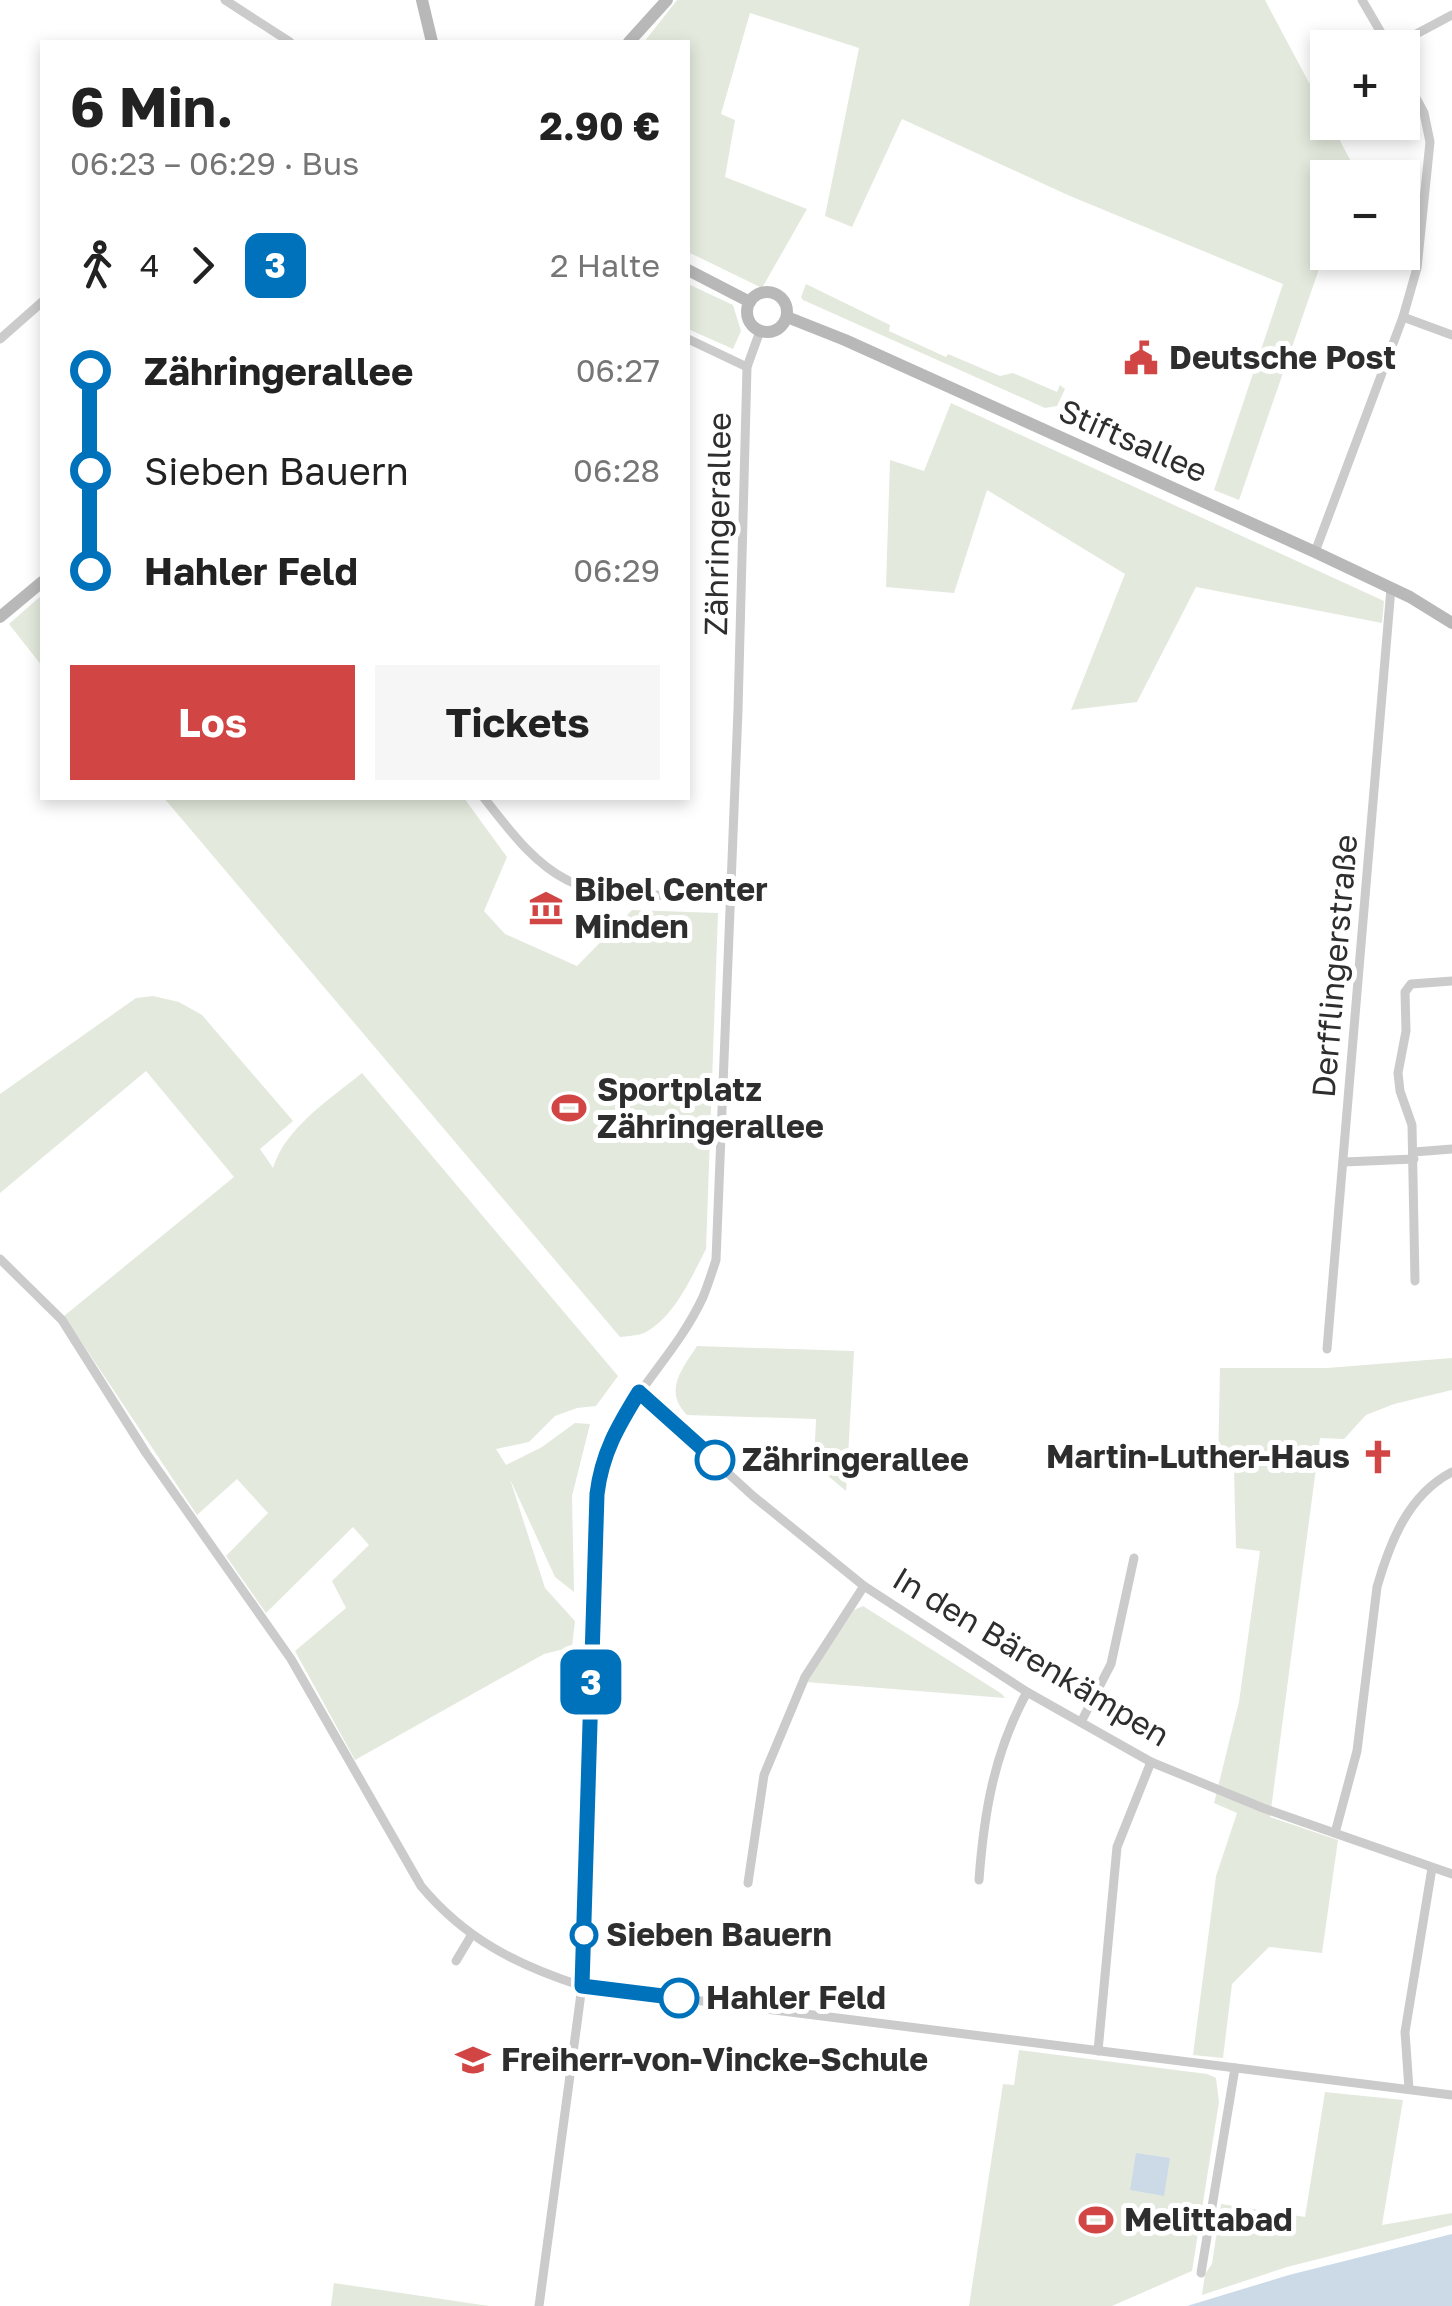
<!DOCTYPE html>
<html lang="de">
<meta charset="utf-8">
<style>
:root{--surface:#fff;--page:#f6f6f6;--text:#222;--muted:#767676;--accent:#d14644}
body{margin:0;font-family:"Golos Text",sans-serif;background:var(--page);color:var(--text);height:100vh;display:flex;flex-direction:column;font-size:38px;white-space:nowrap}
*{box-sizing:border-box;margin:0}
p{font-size:32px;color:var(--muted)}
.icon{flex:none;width:55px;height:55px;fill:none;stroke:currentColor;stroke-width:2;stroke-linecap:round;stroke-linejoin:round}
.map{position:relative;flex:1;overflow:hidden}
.side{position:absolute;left:40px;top:40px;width:650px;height:760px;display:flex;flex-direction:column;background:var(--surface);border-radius:0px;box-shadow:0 5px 15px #0003}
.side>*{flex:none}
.badge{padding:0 20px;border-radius:15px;font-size:35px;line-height:65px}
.tools{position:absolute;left:1310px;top:30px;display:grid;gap:20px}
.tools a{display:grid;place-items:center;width:110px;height:110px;border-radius:0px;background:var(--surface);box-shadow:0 5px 15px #0003;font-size:50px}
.map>.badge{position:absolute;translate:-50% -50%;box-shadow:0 0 0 5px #fff}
.legs{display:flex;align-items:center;gap:15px;height:110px;padding:0 30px;font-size:32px}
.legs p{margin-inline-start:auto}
.headline{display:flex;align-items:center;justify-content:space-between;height:170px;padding:0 30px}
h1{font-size:55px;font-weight:700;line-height:75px}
.action{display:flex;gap:20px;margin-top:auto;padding:20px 30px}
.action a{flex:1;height:115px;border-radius:0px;background:var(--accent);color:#fff;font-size:40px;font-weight:700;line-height:115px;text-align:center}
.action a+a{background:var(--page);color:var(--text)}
ul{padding:0 30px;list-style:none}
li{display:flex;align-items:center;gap:35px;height:100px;font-size:38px}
li i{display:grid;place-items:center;width:15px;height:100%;margin:0 12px;background:currentColor}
li i::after{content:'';width:25px;height:25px;margin:-12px;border:8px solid;border-radius:50%;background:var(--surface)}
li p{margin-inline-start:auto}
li:first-child i{background:linear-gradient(#0000 50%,currentColor 0)}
li:last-child i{background:linear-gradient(currentColor 50%,#0000 0)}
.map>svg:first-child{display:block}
.green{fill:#e3eadd}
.water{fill:#ccdae8}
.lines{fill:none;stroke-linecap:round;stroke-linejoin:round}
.street{stroke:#cbcbcb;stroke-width:9}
.secondary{stroke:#b8b8b8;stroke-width:12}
.line-1-casing{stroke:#fff;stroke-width:22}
.line-1{stroke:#0072bc;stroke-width:15}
.stop-1-dot{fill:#fff;stroke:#0072bc;stroke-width:5}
.labels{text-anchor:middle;stroke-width:10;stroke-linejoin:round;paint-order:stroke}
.poi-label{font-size:32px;font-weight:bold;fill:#2e2e2e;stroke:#fff;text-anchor:start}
.street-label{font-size:32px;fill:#2e2e2e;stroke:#fff}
.stop-label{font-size:32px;font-weight:bold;fill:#2e2e2e;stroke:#fff;text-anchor:start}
</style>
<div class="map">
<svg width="1452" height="2306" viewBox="0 0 1452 2306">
<rect width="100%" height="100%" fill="#fff"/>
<g class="green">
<path d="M 677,0 L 1265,0 L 1355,169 L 1351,177 L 1328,178 L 1327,246 L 1239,500 L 1214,490 L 1283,284 L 1070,196 L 902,119 L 852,227 L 825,216 L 859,48 L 750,13 L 721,114 L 735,120 L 725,177 L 807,209 L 762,288 L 688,252 L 688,42 L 644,42 Z"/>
<path d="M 688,284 L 733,305 L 741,331 L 733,349 L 688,329 Z"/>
<path d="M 806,284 L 890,325 L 889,331 L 946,357 L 948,354 L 1000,376 L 1013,373 L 1057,392 L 1060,385 L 1065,389 L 1057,406 L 1045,408 L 803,300 L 801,297 Z"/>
<path d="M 951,403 L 1384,601 L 1382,623 L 1196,587 L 1137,702 L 1071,710 L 1125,574 L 987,490 L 954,593 L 886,587 L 890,460 L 924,471 Z"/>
<path d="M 42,595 L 42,666 L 9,624 Z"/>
<path d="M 164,798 L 464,798 L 507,857 L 484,911 L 505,934 L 577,966 L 632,910 L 718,913 L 706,1249 C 691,1278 674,1318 644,1333 C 637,1336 627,1336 620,1337 Z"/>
<path d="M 153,996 L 179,1002 L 202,1015 L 293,1121 L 260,1149 L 273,1168 C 285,1128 330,1099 362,1073 L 618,1376 L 596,1406 L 577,1408 L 555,1416 L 529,1442 L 496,1449 L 506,1465 L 542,1447 L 575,1423 L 590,1424 L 572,1496 L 574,1592 L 555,1577 L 510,1479 L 545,1588 L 575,1621 L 572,1647 L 544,1654 L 355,1760 L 295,1651 L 346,1608 L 332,1581 L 369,1545 L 353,1527 L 266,1613 L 226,1556 L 268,1513 L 237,1479 L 197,1515 L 64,1316 L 234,1177 L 146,1071 L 0,1193 L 0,1094 L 136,998 Z"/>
<path d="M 697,1346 L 854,1351 L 846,1491 L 814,1464 L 816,1419 L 687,1415 C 663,1391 682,1369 697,1346 Z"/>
<path d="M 1452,1358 L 1452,1390 L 1394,1404 L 1366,1415 L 1344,1439 L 1320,1438 L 1270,1817 L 1338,1840 L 1322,1953 L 1269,1947 L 1232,1984 L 1223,2058 L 1193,2055 L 1216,1876 L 1237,1813 L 1214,1803 L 1239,1702 L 1260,1551 L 1236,1548 L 1234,1470 L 1218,1468 L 1220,1368 L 1327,1368 Z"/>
<path d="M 863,1606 L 1002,1694 L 1005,1698 L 806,1682 L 854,1610 Z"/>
<path d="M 1019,2050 L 1207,2074 L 1216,2078 L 1219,2102 L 1192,2271 L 1112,2306 L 969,2306 L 1003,2084 L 1014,2085 Z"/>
<path d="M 1325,2092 L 1403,2100 L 1382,2225 L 1452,2213 L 1452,2225 L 1287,2267 L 1202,2295 L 1205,2274 L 1212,2264 L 1221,2204 L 1305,2217 Z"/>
<path d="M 334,2283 L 489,2306 L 331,2306 Z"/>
</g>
<g class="water">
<path d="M 1136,2153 L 1170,2158 L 1164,2196 L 1130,2190 Z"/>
<path d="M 1452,2234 L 1452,2306 L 1187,2306 L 1289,2275 Z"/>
</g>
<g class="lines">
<g class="street">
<path d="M 225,0 L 290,42"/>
<path d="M 1362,0 L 1390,48"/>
<path d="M 1390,48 L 1452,15"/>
<path d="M 1403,317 L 1452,335"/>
<path d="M 0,339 L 42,302"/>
<path d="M 688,339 L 747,367"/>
<path d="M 1315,552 L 1403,317 L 1417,268 L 1430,142 L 1424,113 L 1402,72"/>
<path d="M 484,798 C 508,828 532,862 567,880 C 605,899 688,895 731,896"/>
<path d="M 1414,1152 L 1452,1149"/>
<path d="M 1344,1162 L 1414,1159"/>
<path d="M 0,1259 L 62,1320 L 146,1453 L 291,1659 L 421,1886 C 465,1939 517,1965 582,1986 L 1452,2095"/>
<path d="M 1415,1281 L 1412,1125 L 1400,1091 L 1398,1073 L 1406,1031 L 1405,992 L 1411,984 L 1452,981"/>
<path d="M 1327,1349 L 1391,588"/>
<path d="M 639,1392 L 753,1496 L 864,1586 L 1027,1692 L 1151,1762 L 1263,1808 L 1452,1874"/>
<path d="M 1081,1722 L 1111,1664 L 1134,1558"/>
<path d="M 1335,1833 L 1357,1751 L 1377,1587 C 1390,1542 1408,1495 1452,1472"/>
<path d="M 979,1880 C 984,1812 994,1753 1027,1692"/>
<path d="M 748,1883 L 764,1775 L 805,1677 L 864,1586"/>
<path d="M 456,1961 L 471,1936"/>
<path d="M 1098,2051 L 1117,1847 L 1151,1762"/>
<path d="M 1409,2089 L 1405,2032 L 1432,1868"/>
<path d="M 1201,2273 L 1235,2068"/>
<path d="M 539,2306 L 582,1986 L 597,1494 C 609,1406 669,1370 703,1297 C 708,1285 712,1272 716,1260 L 738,710 L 747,367 L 760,331"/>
</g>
<g class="secondary">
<path d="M 422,0 L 432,42"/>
<path d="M 629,42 L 667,0"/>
<path d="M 688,270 L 750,302"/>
<circle cx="767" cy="312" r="20"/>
<path d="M 787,317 L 845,340 L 1315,552 L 1410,597 L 1452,623"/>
<path d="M 0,617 L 42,582"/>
</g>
</g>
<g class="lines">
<g class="line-1-casing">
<path id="line-1" d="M 679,1998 L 582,1986 L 597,1494 C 602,1453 618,1426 639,1392 L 715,1460"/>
</g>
<use href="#line-1" class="line-1"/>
</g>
<defs>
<g id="civic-bare" transform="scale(2.7)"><path d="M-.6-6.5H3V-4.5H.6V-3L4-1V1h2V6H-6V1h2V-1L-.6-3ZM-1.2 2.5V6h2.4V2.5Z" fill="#d14644" stroke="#fff" stroke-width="2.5" paint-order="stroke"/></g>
<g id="museum-bare" transform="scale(2.7)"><path d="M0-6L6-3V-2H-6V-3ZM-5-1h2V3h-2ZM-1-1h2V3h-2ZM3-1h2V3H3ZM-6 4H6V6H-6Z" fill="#d14644" stroke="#fff" stroke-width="2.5" paint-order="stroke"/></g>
<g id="stadium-bare" transform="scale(2.7)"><path d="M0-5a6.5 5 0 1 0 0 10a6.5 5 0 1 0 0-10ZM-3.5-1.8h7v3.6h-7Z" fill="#d14644" stroke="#fff" stroke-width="2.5" paint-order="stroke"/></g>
<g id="church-bare" transform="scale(2.7)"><path d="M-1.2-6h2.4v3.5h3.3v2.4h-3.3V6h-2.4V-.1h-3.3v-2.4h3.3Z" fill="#d14644" stroke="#fff" stroke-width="2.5" paint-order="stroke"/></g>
<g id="school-bare" transform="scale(2.7)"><path d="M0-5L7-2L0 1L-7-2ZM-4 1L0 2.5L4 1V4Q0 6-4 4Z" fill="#d14644" stroke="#fff" stroke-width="2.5" paint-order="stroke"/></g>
</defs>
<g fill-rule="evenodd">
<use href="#civic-bare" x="1141" y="358"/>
<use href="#museum-bare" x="546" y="908"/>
<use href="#stadium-bare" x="569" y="1108"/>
<use href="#church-bare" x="1378" y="1457"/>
<use href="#school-bare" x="473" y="2060"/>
<use href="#stadium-bare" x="1096" y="2220"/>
</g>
<g class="stop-1-dot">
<circle cx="715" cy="1460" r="18"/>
<circle cx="584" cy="1935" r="12"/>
<circle cx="679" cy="1998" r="18"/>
</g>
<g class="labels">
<g class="poi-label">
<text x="1169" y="369">Deutsche Post</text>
<text x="574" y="901">Bibel Center<tspan x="574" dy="37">Minden</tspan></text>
<text x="597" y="1101">Sportplatz<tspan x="597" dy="37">Zähringerallee</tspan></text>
<text x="1350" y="1468" text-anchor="end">Martin-Luther-Haus</text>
<text x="501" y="2071">Freiherr-von-Vincke-Schule</text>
<text x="1124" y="2231">Melittabad</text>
</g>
<g class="street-label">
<text transform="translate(1133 441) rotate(24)" y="11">Stiftsallee</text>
<text transform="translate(718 524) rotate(-89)" y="11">Zähringerallee</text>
<text transform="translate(1335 966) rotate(-85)" y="11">Derfflingerstraße</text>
<text transform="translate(1031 1657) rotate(31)" y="11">In den Bärenkämpen</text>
</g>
<g class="stop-label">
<text x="742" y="1471">Zähringerallee</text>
<text x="606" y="1946">Sieben Bauern</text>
<text x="706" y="2009">Hahler Feld</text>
</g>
</g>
</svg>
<div class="tools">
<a>+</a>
<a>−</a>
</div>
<b class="badge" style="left:591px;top:1682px;background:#0072bc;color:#fff">3</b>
<section class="side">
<div class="headline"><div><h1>6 Min.</h1><p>06:23 – 06:29 · Bus</p></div><b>2.90 €</b></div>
<div class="legs"><svg class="icon" aria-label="walk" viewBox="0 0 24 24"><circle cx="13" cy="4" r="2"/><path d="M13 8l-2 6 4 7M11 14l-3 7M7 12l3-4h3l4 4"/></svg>4<svg class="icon" aria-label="forward" viewBox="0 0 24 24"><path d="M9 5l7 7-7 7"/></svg><b class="badge" style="background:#0072bc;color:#fff">3</b><p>2 Halte</p></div>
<ul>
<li><i style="color:#0072bc"></i><b>Zähringerallee</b><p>06:27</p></li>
<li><i style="color:#0072bc"></i><span>Sieben Bauern</span><p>06:28</p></li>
<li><i style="color:#0072bc"></i><b>Hahler Feld</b><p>06:29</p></li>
</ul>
<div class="action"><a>Los</a><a>Tickets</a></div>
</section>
</div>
